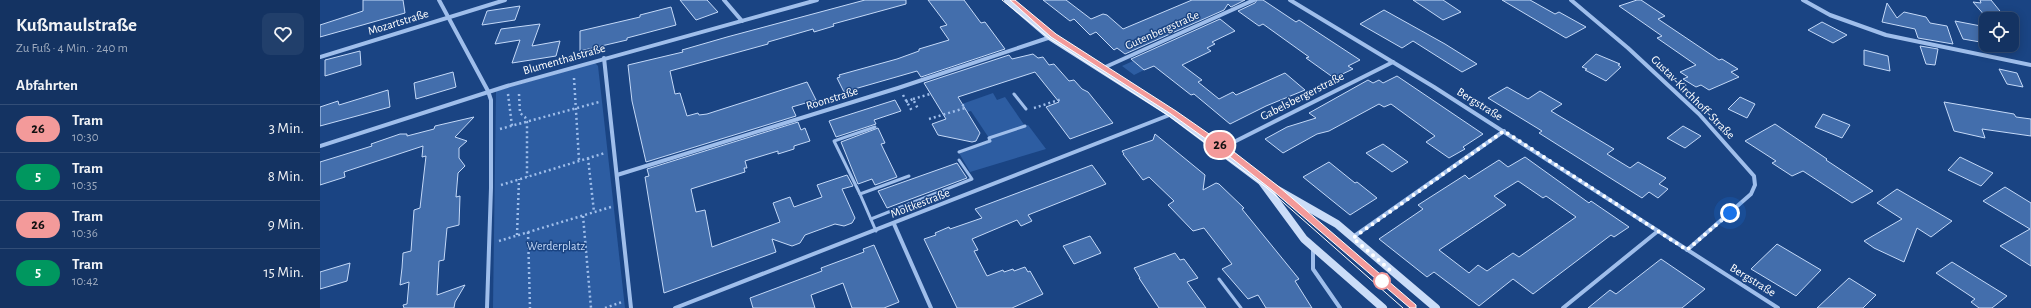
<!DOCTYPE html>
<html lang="de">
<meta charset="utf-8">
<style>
:root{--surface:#143362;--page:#213f6b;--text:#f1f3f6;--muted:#9daabe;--line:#334e77}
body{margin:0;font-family:"Alegreya Sans",sans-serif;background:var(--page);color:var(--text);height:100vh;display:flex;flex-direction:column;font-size:15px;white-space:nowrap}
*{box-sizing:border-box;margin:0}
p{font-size:13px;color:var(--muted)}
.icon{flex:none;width:22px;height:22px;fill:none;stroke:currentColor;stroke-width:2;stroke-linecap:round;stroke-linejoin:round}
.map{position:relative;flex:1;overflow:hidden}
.details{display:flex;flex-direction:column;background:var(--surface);width:320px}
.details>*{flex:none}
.badge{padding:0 8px;border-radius:13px;font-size:14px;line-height:26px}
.tools{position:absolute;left:1659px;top:12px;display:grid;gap:8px}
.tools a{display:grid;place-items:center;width:40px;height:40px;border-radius:8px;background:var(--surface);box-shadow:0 2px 10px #0003,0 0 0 1px var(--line);font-size:20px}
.you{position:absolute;width:20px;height:20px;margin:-10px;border:3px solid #fff;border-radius:50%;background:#1a73e8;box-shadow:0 0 0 6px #1a73e833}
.map>.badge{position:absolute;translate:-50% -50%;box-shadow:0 0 0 2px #fff}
h2{padding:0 16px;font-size:15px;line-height:36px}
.round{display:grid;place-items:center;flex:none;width:42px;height:42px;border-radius:8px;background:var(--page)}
.overview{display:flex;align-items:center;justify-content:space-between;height:68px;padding:0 16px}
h1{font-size:19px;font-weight:700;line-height:30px}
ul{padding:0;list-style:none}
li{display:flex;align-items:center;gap:12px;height:48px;padding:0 16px;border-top:1px solid var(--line)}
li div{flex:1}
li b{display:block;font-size:15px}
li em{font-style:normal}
li .badge{min-width:44px;font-weight:700;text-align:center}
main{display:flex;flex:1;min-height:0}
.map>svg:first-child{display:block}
.green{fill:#2d5da2}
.building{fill:#436eac;stroke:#c4d9f8;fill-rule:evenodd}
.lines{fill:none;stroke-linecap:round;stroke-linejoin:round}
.path{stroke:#9fbeeb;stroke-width:2.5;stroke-dasharray:2 3;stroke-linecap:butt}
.lane{stroke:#9fbeeb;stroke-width:3}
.street{stroke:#9fbeeb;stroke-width:4}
.secondary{stroke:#cbddf8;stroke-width:8}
.tram{stroke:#fff;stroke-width:1}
.line{fill:#f39a9a;stroke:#fff}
.walk{stroke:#fff;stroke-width:4;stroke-dasharray:0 7.2}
.stop-dot{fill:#fff;stroke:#f39a9a;stroke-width:2}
.labels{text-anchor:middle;stroke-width:3;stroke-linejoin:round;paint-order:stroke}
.street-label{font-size:12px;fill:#fff;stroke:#1a4483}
.park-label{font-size:12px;fill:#c4d9f8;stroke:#1a4483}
</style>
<main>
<section class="details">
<div class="overview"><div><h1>Kußmaulstraße</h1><p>Zu Fuß · 4 Min. · 240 m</p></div><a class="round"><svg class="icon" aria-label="heart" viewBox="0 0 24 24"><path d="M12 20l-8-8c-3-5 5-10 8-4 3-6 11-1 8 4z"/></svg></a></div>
<h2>Abfahrten</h2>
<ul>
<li><span class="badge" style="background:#f39a9a;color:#111">26</span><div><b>Tram</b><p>10:30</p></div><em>3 Min.</em></li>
<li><span class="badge" style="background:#00975f;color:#fff">5</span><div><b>Tram</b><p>10:35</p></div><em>8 Min.</em></li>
<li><span class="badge" style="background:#f39a9a;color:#111">26</span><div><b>Tram</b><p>10:36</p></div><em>9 Min.</em></li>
<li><span class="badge" style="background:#00975f;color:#fff">5</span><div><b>Tram</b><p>10:42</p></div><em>15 Min.</em></li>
</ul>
</section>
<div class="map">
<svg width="1711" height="308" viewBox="0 0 1711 308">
<rect width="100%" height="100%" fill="#1a4483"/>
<g class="green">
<path d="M 813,61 L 824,70 L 814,75 L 802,66 Z"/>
<path d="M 275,63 L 278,66 L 305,308 L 173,308 L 176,91 Z"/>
<path d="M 673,93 L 677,100 L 685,97 L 705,126 L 708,125 L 726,149 L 650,172 L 639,153 L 671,141 L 651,111 L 647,112 L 642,104 Z"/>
</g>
<g class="building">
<path d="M 43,0 L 83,0 L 85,13 L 0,37 L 0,25 L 43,11 Z"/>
<path d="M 360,0 L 387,0 L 398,12 L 376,20 Z"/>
<path d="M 545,0 L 586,0 L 586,4 L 513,24 L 514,26 L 494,32 L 493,29 L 448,42 L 448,44 L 350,71 L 355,94 L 360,93 L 367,116 L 378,113 L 379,115 L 387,114 L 487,82 L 496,100 L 472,107 L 476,116 L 326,162 L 312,101 L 308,65 L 363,52 L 362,50 L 407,37 Z"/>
<path d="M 608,0 L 644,0 L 661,23 L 665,22 L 685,49 L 601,77 L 597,71 L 524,92 L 517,78 L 520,77 L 519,75 L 577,59 L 599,51 L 599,49 L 629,40 L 620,27 L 627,25 Z"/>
<path d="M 723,0 L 746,0 L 771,19 L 783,14 L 787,15 L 803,29 L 872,0 L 925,0 L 911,7 L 908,4 L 904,10 L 805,54 L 797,48 L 794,50 L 776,32 L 770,35 L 754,19 L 750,21 Z"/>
<path d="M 937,0 L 943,0 L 976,22 L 979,20 L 1040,60 L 1028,66 L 1033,69 L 1014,78 L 986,58 L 989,57 L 943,24 L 939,26 L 918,11 L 935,3 Z"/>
<path d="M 1093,0 L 1123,0 L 1141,12 L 1123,20 Z"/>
<path d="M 1182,0 L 1210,0 L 1235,14 L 1239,12 L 1266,27 L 1246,38 Z"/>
<path d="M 1317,0 L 1321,0 L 1345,16 L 1338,19 L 1399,60 L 1402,59 L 1418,69 L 1411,72 L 1419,77 L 1389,90 L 1381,85 L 1376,87 L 1363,79 L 1368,77 L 1360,72 L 1376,65 L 1337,38 L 1342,36 L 1299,6 Z"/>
<path d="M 1660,0 L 1671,0 L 1684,16 L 1666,17 L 1653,2 L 1661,3 Z"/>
<path d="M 1567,3 L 1577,18 L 1584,12 L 1606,17 L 1610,23 L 1627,26 L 1633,44 L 1598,38 L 1595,29 L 1562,22 Z"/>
<path d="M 200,6 L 195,20 L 162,25 L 167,11 Z"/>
<path d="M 351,7 L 356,25 L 307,38 L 307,40 L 260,51 L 260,31 L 320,17 L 320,15 Z"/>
<path d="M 1064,10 L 1125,44 L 1157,64 L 1142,72 L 1093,41 L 1082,48 L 1040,24 Z"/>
<path d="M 900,19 L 915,31 L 892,42 L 895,44 L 887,48 L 891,51 L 862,65 L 882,80 L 878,82 L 899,99 L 913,92 L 916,95 L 965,73 L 985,90 L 946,106 L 910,124 L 874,94 L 871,95 L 834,66 L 824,70 L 811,59 Z"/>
<path d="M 1635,21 L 1666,27 L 1666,43 L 1643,39 Z"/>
<path d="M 1502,22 L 1527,35 L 1513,43 L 1488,30 Z"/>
<path d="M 220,24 L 212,46 L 240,41 L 236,56 L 192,63 L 200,40 L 175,44 L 181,29 Z"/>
<path d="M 1600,46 L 1618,49 L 1615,65 L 1606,64 Z"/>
<path d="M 1544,50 L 1568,56 L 1570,71 L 1544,65 Z"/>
<path d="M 40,51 L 41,65 L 5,76 L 5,60 Z"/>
<path d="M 713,54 L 718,58 L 723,57 L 729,65 L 734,64 L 749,81 L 754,80 L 762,89 L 768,92 L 793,123 L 750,139 L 726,107 L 739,102 L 715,72 L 638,97 L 660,133 L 656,141 L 652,142 L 618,135 L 612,124 L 626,119 L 604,83 L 689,55 L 692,59 Z"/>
<path d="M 1276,54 L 1300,64 L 1298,65 L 1301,67 L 1286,81 L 1265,70 L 1267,69 L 1262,67 Z"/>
<path d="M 1679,69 L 1697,73 L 1703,87 L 1687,84 Z"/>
<path d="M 133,72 L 136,87 L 96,99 L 94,83 Z"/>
<path d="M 1077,76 L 1163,134 L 1143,147 L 1145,149 L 1129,158 L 1106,142 L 1115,136 L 1071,104 L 1064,107 L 1059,104 L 1009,131 L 997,134 L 963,153 L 945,139 L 967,127 L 996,118 L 989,113 L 1048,80 L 1053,83 L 1059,80 L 1063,83 Z"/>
<path d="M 1187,87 L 1208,99 L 1220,91 L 1242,104 L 1231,111 L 1294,149 L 1287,154 L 1310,168 L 1318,162 L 1346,178 L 1339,184 L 1348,189 L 1338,198 L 1329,192 L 1322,198 L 1295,181 L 1219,133 L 1222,131 L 1168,98 Z"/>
<path d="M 68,90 L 70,107 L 0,126 L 0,107 L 18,101 L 19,105 Z"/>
<path d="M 1420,97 L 1435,104 L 1427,118 L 1408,109 Z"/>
<path d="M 575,100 L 581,111 L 554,120 L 556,124 L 516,137 L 509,121 Z"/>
<path d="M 1624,102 L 1694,114 L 1696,117 L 1711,119 L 1711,136 L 1662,129 L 1665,138 L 1634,131 Z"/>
<path d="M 1503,114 L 1530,125 L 1522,138 L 1495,127 Z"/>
<path d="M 154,117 L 135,137 L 147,141 L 139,148 L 139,158 L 145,166 L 138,173 L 136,197 L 140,196 L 139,225 L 127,228 L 124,260 L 119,261 L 117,295 L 145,285 L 135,302 L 134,308 L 84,308 L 83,305 L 87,304 L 89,282 L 80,285 L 82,268 L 83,253 L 91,251 L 94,210 L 100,208 L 106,156 L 102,157 L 103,146 L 24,172 L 25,177 L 0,185 L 0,162 L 52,146 L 51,144 L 80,134 L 87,134 L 87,136 L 114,129 L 115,126 Z"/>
<path d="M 478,122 L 481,130 L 485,128 L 490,141 L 474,146 L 474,149 L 458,154 L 458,151 L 425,161 L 427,168 L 424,168 L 425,172 L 371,189 L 376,212 L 385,210 L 392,247 L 460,222 L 453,203 L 470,197 L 474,207 L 502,197 L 497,185 L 527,175 L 533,186 L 522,189 L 535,218 L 532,223 L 524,226 L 515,224 L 485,235 L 480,243 L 472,246 L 452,239 L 456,252 L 344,293 L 325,177 L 329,176 L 327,169 Z"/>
<path d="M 1455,124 L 1507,159 L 1506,160 L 1553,191 L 1532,203 L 1483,171 L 1472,176 L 1452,163 L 1456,161 L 1425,141 Z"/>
<path d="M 1363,126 L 1381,136 L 1365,148 L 1347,138 Z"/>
<path d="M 558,128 L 565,143 L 561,144 L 577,177 L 555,185 L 552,179 L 538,184 L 521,142 Z"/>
<path d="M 835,134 L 885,175 L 883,190 L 896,183 L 899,184 L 924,208 L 922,209 L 979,279 L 975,281 L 992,308 L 946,308 L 938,295 L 928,299 L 902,269 L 912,264 L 884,228 L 873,231 L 848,205 L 854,201 L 829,177 L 823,180 L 803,154 L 804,154 L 802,151 L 833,140 Z"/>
<path d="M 1063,144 L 1088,162 L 1072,172 L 1046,153 Z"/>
<path d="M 1205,157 L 1269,203 L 1271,201 L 1309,227 L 1294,237 L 1291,235 L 1213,294 L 1193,279 L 1159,306 L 1114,272 L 1107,277 L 1059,239 L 1103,209 L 1098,205 L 1145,175 L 1149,179 L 1179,160 L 1188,167 ZM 1198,181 L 1223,198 L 1226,196 L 1256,217 L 1199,257 L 1193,253 L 1167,271 L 1158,265 L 1149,273 L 1119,250 L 1186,205 L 1174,196 Z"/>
<path d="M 1640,157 L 1673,173 L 1661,186 L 1628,170 Z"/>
<path d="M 1009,162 L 1035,183 L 1037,182 L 1057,198 L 1030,215 L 983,177 Z"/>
<path d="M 637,163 L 647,178 L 567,208 L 558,191 Z"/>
<path d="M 772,165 L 786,184 L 708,215 L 712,221 L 701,226 L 697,220 L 652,239 L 658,250 L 654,251 L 667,276 L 683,270 L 684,272 L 693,269 L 694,271 L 705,267 L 708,272 L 710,271 L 723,294 L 692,308 L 637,308 L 604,239 L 616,235 L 615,233 L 629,227 L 630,229 L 662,218 L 655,209 Z"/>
<path d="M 1685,187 L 1711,203 L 1711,266 L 1680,246 L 1710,229 L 1663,201 Z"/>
<path d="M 1577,189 L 1632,221 L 1611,237 L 1597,228 L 1584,262 L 1554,248 L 1544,241 L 1582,219 L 1557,203 Z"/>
<path d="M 770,236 L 781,253 L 754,264 L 743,246 Z"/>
<path d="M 1457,244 L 1501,270 L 1476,296 L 1431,269 Z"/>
<path d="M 554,245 L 579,302 L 564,308 L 532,308 L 523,283 L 491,295 L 495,308 L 433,308 L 430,298 L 502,271 L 501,268 L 544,252 L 543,249 Z"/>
<path d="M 855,253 L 860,260 L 864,259 L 878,278 L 867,282 L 886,308 L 839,308 L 819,278 L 820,278 L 814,268 Z"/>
<path d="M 1341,259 L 1385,289 L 1362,308 L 1268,308 L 1290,290 L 1296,294 Z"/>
<path d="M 1632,262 L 1687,296 L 1672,308 L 1659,308 L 1651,302 L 1655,299 L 1616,273 Z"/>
<path d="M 30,263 L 27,281 L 0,289 L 0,272 Z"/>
<path d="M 1529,278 L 1556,295 L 1543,308 L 1497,308 Z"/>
</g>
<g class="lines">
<g class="path">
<path d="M 254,78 L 259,160"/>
<path d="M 188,94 L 192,126"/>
<path d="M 199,94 L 200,113 L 205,117 L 207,122 L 207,177"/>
<path d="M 583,95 L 592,111"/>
<path d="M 593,99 L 610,94"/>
<path d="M 586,102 L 593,99 L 598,109"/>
<path d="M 714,108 L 742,99"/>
<path d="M 609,119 L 645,108 L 642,104"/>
<path d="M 180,129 L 279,102"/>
<path d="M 268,158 L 274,212"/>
<path d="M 181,185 L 285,153"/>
<path d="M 263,216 L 271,308"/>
<path d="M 208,232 L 210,308"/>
<path d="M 197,235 L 199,179"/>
<path d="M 179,241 L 291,207"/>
<path d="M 285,308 L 302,302"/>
</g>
<g class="lane">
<path d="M 694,94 L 706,109"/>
<path d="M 639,152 L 670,141 L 669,138 L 705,126"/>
<path d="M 540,194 L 514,141 L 555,127"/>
<path d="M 551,219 L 652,179 L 639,160"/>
<path d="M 556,231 L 540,194 L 589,176"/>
<path d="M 899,279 L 921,308"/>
</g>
<g class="street">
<path d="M 119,0 L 168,91 L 171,100 L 171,188 L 167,308"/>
<path d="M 404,0 L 422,21"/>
<path d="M 970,0 L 1114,87 L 1458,308"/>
<path d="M 1251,0 L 1308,48 L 1379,114 L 1434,176 L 1435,185 L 1431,194 L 1367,250"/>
<path d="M 1483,0 L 1510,15 L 1566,35 L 1711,65"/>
<path d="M 0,57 L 185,0"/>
<path d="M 284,58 L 311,308"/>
<path d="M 781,69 L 934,0"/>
<path d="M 0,146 L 187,86 L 497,0"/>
<path d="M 900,149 L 1073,62"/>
<path d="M 297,175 L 578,88 L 731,37"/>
<path d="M 574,224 L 611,308"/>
<path d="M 1033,237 L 1184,131"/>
<path d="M 993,247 L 993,269 L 1020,308"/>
<path d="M 355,308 L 852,114"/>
<path d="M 1243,308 L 1338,231"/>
</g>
<g class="secondary">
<path d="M 688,0 L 731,37 L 852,114 L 940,180 L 1017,224 L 1116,308"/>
<path d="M 942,182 L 984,239 L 1063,308"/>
</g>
<g class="tram">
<path d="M 682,0 L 729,38 L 849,116 L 947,188 L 1083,308"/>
<path d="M 693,0 L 726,29"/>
<path d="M 957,190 L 1093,308"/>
</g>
</g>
<path class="line" d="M 690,0 L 695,0 L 736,34 L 856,111 L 905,145 L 958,186 L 1096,305 L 1096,308 L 1090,308 L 952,190 L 900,149 L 851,114 L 731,37 Z"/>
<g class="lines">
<path class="walk" d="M 1062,281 L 1070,270 L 1033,238 L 1184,131 L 1367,250 L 1410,213"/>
</g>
<circle class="stop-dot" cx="1062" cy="281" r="8"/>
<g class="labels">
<g class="street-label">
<text transform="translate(78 22) rotate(-17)" y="4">Mozartstraße</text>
<text transform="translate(842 30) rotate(-24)" y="4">Gutenbergstraße</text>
<text transform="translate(244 59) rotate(-16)" y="4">Blumenthalstraße</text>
<text transform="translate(982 96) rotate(-27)" y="4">Gabelsbergerstraße</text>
<text transform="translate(1373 97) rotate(45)" y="4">Gustav-Kirchhoff-Straße</text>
<text transform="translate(512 98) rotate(-17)" y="4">Roonstraße</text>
<text transform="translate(1160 104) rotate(32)" y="4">Bergstraße</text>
<text transform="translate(600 203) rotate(-21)" y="4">Moltkestraße</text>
<text transform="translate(1433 280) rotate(32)" y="4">Bergstraße</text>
</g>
<g class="park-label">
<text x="236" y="250">Werderplatz</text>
</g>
</g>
</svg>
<div class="tools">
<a><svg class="icon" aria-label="locate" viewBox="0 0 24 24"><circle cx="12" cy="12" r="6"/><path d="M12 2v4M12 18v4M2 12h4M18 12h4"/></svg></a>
</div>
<div class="you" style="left:1410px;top:213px"></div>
<b class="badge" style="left:900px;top:145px;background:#f39a9a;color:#111">26</b>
</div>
</main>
